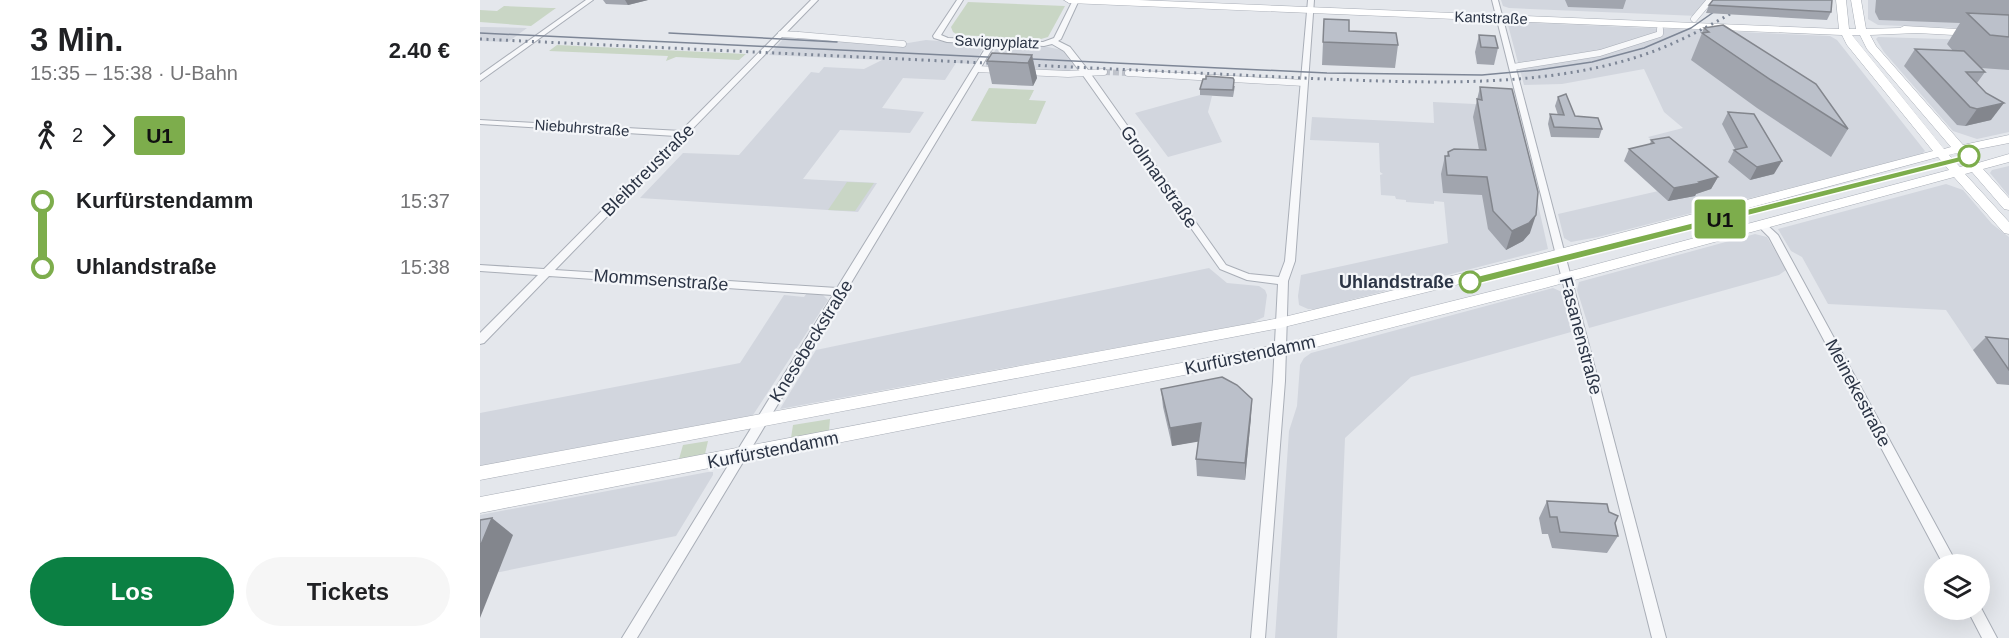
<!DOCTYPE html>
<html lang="de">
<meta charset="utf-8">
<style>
:root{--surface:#fff;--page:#f6f6f6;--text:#202124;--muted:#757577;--accent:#0b8043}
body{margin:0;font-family:Arial,sans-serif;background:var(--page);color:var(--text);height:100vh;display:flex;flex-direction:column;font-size:22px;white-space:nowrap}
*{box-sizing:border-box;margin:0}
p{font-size:20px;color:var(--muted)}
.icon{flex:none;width:33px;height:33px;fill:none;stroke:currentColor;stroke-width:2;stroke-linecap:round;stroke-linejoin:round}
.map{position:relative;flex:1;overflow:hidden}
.details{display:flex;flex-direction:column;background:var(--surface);width:480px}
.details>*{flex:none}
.badge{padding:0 12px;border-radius:4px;font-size:21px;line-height:39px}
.fabs{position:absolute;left:1444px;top:554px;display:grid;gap:12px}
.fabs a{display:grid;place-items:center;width:66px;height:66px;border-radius:50%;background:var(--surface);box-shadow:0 6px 24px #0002;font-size:30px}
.map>.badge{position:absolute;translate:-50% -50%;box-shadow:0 0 0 3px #fff}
.legs{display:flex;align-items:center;gap:9px;height:66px;padding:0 30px;font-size:20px}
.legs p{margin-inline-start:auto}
.headline{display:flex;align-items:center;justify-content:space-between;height:102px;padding:0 30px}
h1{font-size:33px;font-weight:800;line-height:45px}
.primary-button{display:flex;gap:12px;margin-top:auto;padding:12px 30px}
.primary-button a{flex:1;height:69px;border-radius:36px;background:var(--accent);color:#fff;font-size:24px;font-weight:800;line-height:69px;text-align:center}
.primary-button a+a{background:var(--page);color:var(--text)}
ul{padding:0 30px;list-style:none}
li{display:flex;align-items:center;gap:21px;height:66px;font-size:22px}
li i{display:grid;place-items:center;width:9px;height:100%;margin:0 8px;background:currentColor}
li i::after{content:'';width:15px;height:15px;margin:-8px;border:4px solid;border-radius:50%;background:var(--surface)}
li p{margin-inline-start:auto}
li:first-child i{background:linear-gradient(#0000 50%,currentColor 0)}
li:last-child i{background:linear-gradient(currentColor 50%,#0000 0)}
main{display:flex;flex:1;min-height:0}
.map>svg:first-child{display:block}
.built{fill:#d2d6de}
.green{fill:#c9d6c5}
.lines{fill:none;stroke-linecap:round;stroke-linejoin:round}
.pedestrian-tunnel{stroke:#bfc3cb;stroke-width:6;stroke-dasharray:6 3;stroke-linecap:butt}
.pedestrian-casing{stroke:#a9aeb7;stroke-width:7}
.minor-casing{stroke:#a9aeb7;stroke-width:2}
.secondary-casing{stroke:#a9aeb7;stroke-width:1}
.pedestrian{stroke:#f7f8fa;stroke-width:6}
.minor{fill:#f7f8fa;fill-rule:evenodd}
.secondary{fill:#fff;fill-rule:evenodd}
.tram{stroke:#7d8696;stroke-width:1.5}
.rail{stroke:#7d8696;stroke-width:3;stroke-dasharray:2 4.5;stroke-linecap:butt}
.wall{fill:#a1a5ae}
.shaded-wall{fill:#83868d}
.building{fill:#bbc0ca;stroke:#83868d;stroke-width:1.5}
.line-1{fill:#7dad4c;stroke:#fff;stroke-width:1.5}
.stop-1-dot{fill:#fff;stroke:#7dad4c;stroke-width:3}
.labels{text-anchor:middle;stroke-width:4.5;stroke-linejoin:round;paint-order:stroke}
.far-street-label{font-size:15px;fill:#2b3445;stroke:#f4f6f9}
.street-label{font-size:18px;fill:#2b3445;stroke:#f4f6f9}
.stop-label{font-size:18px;font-weight:bold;fill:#2b3445;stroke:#f4f6f9;text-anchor:end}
</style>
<main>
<section class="details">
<div class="headline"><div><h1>3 Min.</h1><p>15:35 – 15:38 · U-Bahn</p></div><b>2.40 €</b></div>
<div class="legs"><svg class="icon" aria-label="walk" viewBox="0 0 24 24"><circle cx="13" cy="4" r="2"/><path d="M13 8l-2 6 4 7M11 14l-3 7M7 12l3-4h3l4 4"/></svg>2<svg class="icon" aria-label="forward" viewBox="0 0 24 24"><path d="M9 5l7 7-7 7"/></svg><b class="badge" style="background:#7dad4c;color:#111">U1</b></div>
<ul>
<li><i style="color:#7dad4c"></i><b>Kurfürstendamm</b><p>15:37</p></li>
<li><i style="color:#7dad4c"></i><b>Uhlandstraße</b><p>15:38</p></li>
</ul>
<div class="primary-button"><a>Los</a><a>Tickets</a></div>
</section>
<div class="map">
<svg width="1529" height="638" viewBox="0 0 1529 638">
<rect width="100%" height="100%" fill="#e4e7ec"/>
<g class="built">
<path d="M 1021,0 L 1236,0 L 1218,16 L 1029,8 L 1023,6 Z"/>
<path d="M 1388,0 L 1469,0 L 1529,30 L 1398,25 L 1388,19 Z"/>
<path d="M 1033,22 L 1350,36 L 1357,40 L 1445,151 L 1442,154 L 1118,237 L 1091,242 L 1084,238 L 1078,214 L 1222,181 L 1168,137 L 1203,128 L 1184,112 L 1164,69 L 1082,84 L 1044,85 L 1028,25 Z"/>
<path d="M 0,27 L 5,27 L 47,28 L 28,42 L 0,41 Z"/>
<path d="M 311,32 L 428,43 L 446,40 L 498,44 L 504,47 L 494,64 L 476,63 L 465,80 L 423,78 L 402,108 L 444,112 L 430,133 L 360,130 L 323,179 L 397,183 L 378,212 L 160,198 L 203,153 L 259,155 L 331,72 L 339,73 L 344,67 L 384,69 L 402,60 L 289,55 L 304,38 L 302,37 L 305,34 Z"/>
<path d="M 1398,37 L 1529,41 L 1529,132 L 1497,139 L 1473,131 L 1404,52 L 1396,39 Z"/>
<path d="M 527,45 L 568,47 L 582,50 L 594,66 L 590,70 L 596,77 L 502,72 L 516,49 Z"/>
<path d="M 720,95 L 732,96 L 728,112 L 742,142 L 688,157 L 655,113 Z"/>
<path d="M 953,102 L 1036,106 L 1068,249 L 835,309 L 828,309 L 819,305 L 818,296 L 821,275 L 968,243 L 964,202 L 954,201 L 954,204 L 926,202 L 926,200 L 916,199 L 915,196 L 901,195 L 900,175 L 903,174 L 900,172 L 899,143 L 830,140 L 832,117 L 954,123 Z"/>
<path d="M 1529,166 L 1529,196 L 1510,173 L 1512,170 Z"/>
<path d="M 1466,184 L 1483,190 L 1512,224 L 1529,237 L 1529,353 L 1493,350 L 1466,310 L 1348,304 L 1322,257 L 1311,251 L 1298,229 Z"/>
<path d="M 1275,234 L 1287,237 L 1306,270 L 1299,275 L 1109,328 L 1097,290 L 1099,282 Z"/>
<path d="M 729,268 L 747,283 L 779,286 L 785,290 L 787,295 L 784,317 L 771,323 L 300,409 L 336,350 Z"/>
<path d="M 1073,288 L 1082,292 L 1091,332 L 931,377 L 865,438 L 857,638 L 795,638 L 809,431 L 817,406 L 820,365 L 824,358 L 831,353 Z"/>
<path d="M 327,293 L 343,295 L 348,300 L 273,415 L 0,466 L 0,413 L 260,363 L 304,295 L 324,297 Z"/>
<path d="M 228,472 L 233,472 L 233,475 L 196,536 L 0,576 L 0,515 Z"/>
</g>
<g class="green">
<path d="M 488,2 L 585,6 L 568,37 L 561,39 L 478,35 L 473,32 L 471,27 Z"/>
<path d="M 24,6 L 71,8 L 76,8 L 51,26 L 0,22 L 0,10 L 17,11 Z"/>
<path d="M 77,45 L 266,54 L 259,60 L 196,57 L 186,61 L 188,56 L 69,51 Z"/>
<path d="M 509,88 L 554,90 L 549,100 L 566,101 L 556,124 L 491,121 Z"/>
<path d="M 367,182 L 394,183 L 375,211 L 348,210 Z"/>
<path d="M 350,419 L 349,431 L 311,438 L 313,425 Z"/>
<path d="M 228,441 L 225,454 L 199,459 L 203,445 Z"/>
</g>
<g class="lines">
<path class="pedestrian-tunnel" d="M 624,72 L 648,73"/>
<g class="pedestrian-casing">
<g id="pedestrian">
<path d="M 1214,19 L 1230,0"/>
<path d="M 301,34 L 317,35"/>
<path d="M 319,35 L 423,44"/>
<path d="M 1033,67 L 1120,53 L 1180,34 L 1180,29"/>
<path d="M 497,69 L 517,70"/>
<path d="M 545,72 L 588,74 L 624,72"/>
<path d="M 648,73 L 824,83"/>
</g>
</g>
<g class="minor-casing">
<g id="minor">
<path d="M 106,0 L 113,0 L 0,81 L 0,75 Z"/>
<path d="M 331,0 L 338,0 L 75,270 L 357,288 L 508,44 L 467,42 L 454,38 L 453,36 L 477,0 L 483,0 L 461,35 L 468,38 L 563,42 L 574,38 L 593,0 L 599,0 L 581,39 L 578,41 L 590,47 L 608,70 L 746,265 L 769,274 L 799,277 L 805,261 L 828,0 L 834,0 L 815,261 L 808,281 L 805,381 L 785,638 L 771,638 L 793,381 L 798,284 L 767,280 L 740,269 L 602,74 L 584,51 L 572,44 L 564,46 L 515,44 L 157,638 L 142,638 L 353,295 L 69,276 L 4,343 L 0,344 L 0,333 L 58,275 L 0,271 L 0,265 L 64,269 L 196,136 L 0,124 L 0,120 L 201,131 Z"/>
<path d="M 1012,0 L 1018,0 L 1186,638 L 1172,638 Z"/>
<path d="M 1282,222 L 1285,223 L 1298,235 L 1477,564 L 1463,564 L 1289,237 L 1277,225 Z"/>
<path d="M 1500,606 L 1517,638 L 1502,638 L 1487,609 L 1500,609 Z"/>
</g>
</g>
<g class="secondary-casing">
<path id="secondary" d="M 584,0 L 658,0 L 1359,29 L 1356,0 L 1366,0 L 1369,29 L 1376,29 L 1371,0 L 1381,0 L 1386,29 L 1420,28 L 1424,26 L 1529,32 L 1529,38 L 1437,33 L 1390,35 L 1396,46 L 1483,145 L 1529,135 L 1529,143 L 1488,151 L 1498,163 L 1529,154 L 1529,162 L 1503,169 L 1529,198 L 1529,210 L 1524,209 L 1492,172 L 1485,174 L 1529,222 L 1529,234 L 1524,233 L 1474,177 L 1065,288 L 801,356 L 0,513 L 0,497 L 801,344 L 1065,278 L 1469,170 L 1458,157 L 1057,265 L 800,328 L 0,480 L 0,466 L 800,318 L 1057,255 L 1453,151 L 1367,45 L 1362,35 L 589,3 ZM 1372,35 L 1380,35 L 1387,49 L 1471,147 L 1464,149 ZM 1477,153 L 1487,165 L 1480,167 L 1469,155 Z"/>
</g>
<use href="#pedestrian" class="pedestrian"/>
<use href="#minor" class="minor"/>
<use href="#secondary" class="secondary"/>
<g class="tram">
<path d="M 0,33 L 847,73 L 1002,75 L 1058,70 L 1112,62 L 1164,48 L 1211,28 L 1251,0"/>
<path d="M 189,33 L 357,42"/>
</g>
<path class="rail" d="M 0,39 L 844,79 C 951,83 1075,89 1177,50 C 1212,36 1242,19 1274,0"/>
</g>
<g class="wall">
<path d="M 123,0 L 168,0 L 148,5 L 126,4 Z"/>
<path d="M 1085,0 L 1146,0 L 1143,9 L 1088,7 Z"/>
<path d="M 1396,0 L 1529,0 L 1529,70 L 1501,68 L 1505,72 L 1497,83 L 1511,120 L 1485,126 L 1477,125 L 1424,66 L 1435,49 L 1473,51 L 1467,44 L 1480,23 L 1399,20 L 1395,12 Z"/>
<path d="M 1229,5 L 1351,12 L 1347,20 L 1226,13 Z"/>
<path d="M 844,19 L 869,31 L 918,45 L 915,68 L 842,65 Z"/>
<path d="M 1224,28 L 1368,129 L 1351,157 L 1277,108 L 1211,60 Z"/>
<path d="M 999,35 L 1018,48 L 1014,65 L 997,64 L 995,52 Z"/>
<path d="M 552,55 L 557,78 L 553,86 L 512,84 L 507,61 Z"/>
<path d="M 755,86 L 753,97 L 720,95 L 720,89 Z"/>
<path d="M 1000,87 L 1050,233 L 1043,241 L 1026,250 L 1008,229 L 1002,195 L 963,193 L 961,174 L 965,156 L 967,156 L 968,152 L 999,150 L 993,117 Z"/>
<path d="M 1078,97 L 1095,116 L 1122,129 L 1119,138 L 1071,137 L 1068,124 L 1070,114 L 1078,115 L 1075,106 Z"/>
<path d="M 1248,112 L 1294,174 L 1270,180 L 1248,162 L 1254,150 L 1255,149 L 1242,124 Z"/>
<path d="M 1171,140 L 1238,177 L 1231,189 L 1216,194 L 1215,196 L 1188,201 L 1144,161 L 1149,149 L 1170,144 Z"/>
<path d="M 1506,337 L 1529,339 L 1529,385 L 1517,384 L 1493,350 Z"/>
<path d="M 681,389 L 771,417 L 765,480 L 717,476 L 716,459 L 718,441 L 692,446 L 683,407 Z"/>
<path d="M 1067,501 L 1129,512 L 1135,523 L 1138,536 L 1127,553 L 1072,548 L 1068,534 L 1062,534 L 1059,518 Z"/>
</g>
<g class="shaded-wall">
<path d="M 145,0 L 168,0 L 148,5 Z"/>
<path d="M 552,55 L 557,78 L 553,86 L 548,63 Z"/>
<path d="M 1524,103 L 1511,120 L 1485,126 L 1497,109 Z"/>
<path d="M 1302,161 L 1294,174 L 1270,180 L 1277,167 Z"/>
<path d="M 1238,177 L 1231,189 L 1216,194 L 1215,196 L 1188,201 L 1194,188 Z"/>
<path d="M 1056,215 L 1050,233 L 1043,241 L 1026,250 L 1032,231 Z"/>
<path d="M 772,399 L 771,417 L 765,480 L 765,463 Z"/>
<path d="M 721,423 L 722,441 L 692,446 L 690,428 Z"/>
<path d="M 12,518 L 33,535 L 0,618 L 0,547 Z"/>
</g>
<g class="building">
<path d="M 1233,0 L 1352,0 L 1351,12 L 1229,5 Z"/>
<path d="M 1487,13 L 1529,15 L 1529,37 L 1510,35 Z"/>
<path d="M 844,19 L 869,20 L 869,31 L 916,33 L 918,45 L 843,42 Z"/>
<path d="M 1243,25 L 1336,84 L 1368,129 L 1291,80 L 1222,33 L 1229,32 L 1224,28 Z"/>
<path d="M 999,35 L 1015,36 L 1018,48 L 1001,47 Z"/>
<path d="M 1435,49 L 1484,51 L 1505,72 L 1486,72 L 1506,93 L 1524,103 L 1497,109 L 1490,107 Z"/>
<path d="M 512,53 L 552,55 L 548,63 L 507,61 Z"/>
<path d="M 726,76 L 753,78 L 754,80 L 753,90 L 720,89 L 723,79 L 726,79 Z"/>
<path d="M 1000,87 L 1032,89 L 1058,192 L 1056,215 L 1049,223 L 1032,231 L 1013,211 L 1007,177 L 967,175 L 965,156 L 969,156 L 968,152 L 974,149 L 1006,150 L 997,99 L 1002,100 Z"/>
<path d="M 1086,94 L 1095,116 L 1118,118 L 1122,129 L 1074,127 L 1070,114 L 1084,115 L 1078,97 Z"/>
<path d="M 1248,112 L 1274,114 L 1302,161 L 1277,167 L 1254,150 L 1267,147 Z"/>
<path d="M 1189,137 L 1238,177 L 1219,182 L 1221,183 L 1194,188 L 1149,149 L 1174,143 L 1171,140 Z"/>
<path d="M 1506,337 L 1529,339 L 1529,370 Z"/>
<path d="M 742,377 L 757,385 L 772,399 L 765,463 L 716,459 L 721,423 L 690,428 L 681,389 Z"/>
<path d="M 1067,501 L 1127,504 L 1129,512 L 1138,516 L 1135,523 L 1138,536 L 1080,532 L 1077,517 L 1070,517 Z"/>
<path d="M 12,518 L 0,547 L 0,520 Z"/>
</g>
<path class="line-1" d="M 1489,154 L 1494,156 L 1492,159 L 990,286 L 984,282 L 990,278 Z"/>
<g class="stop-1-dot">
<circle cx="1489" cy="156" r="10"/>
<circle cx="990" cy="282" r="10"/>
</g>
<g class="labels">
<g class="far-street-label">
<text transform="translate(1011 18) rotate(2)" y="5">Kantstraße</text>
<text transform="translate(517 42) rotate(2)" y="5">Savignyplatz</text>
<text transform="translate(102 128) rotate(4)" y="5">Niebuhrstraße</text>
</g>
<g class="street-label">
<text transform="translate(168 170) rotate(-45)" y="6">Bleibtreustraße</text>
<text transform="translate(679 177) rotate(55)" y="6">Grolmanstraße</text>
<text transform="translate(181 280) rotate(4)" y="6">Mommsenstraße</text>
<text transform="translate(1101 336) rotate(75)" y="6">Fasanenstraße</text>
<text transform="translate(331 341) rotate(-58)" y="6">Knesebeckstraße</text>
<text transform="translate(770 355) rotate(-12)" y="6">Kurfürstendamm</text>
<text transform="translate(1378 393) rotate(62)" y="6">Meinekestraße</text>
<text transform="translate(293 450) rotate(-11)" y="6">Kurfürstendamm</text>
</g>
<g class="stop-label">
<text x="974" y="288">Uhlandstraße</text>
</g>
</g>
</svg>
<div class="fabs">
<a><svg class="icon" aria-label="layers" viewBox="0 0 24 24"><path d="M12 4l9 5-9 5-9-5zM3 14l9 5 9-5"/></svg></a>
</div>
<b class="badge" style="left:1240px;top:219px;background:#7dad4c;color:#111">U1</b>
</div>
</main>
